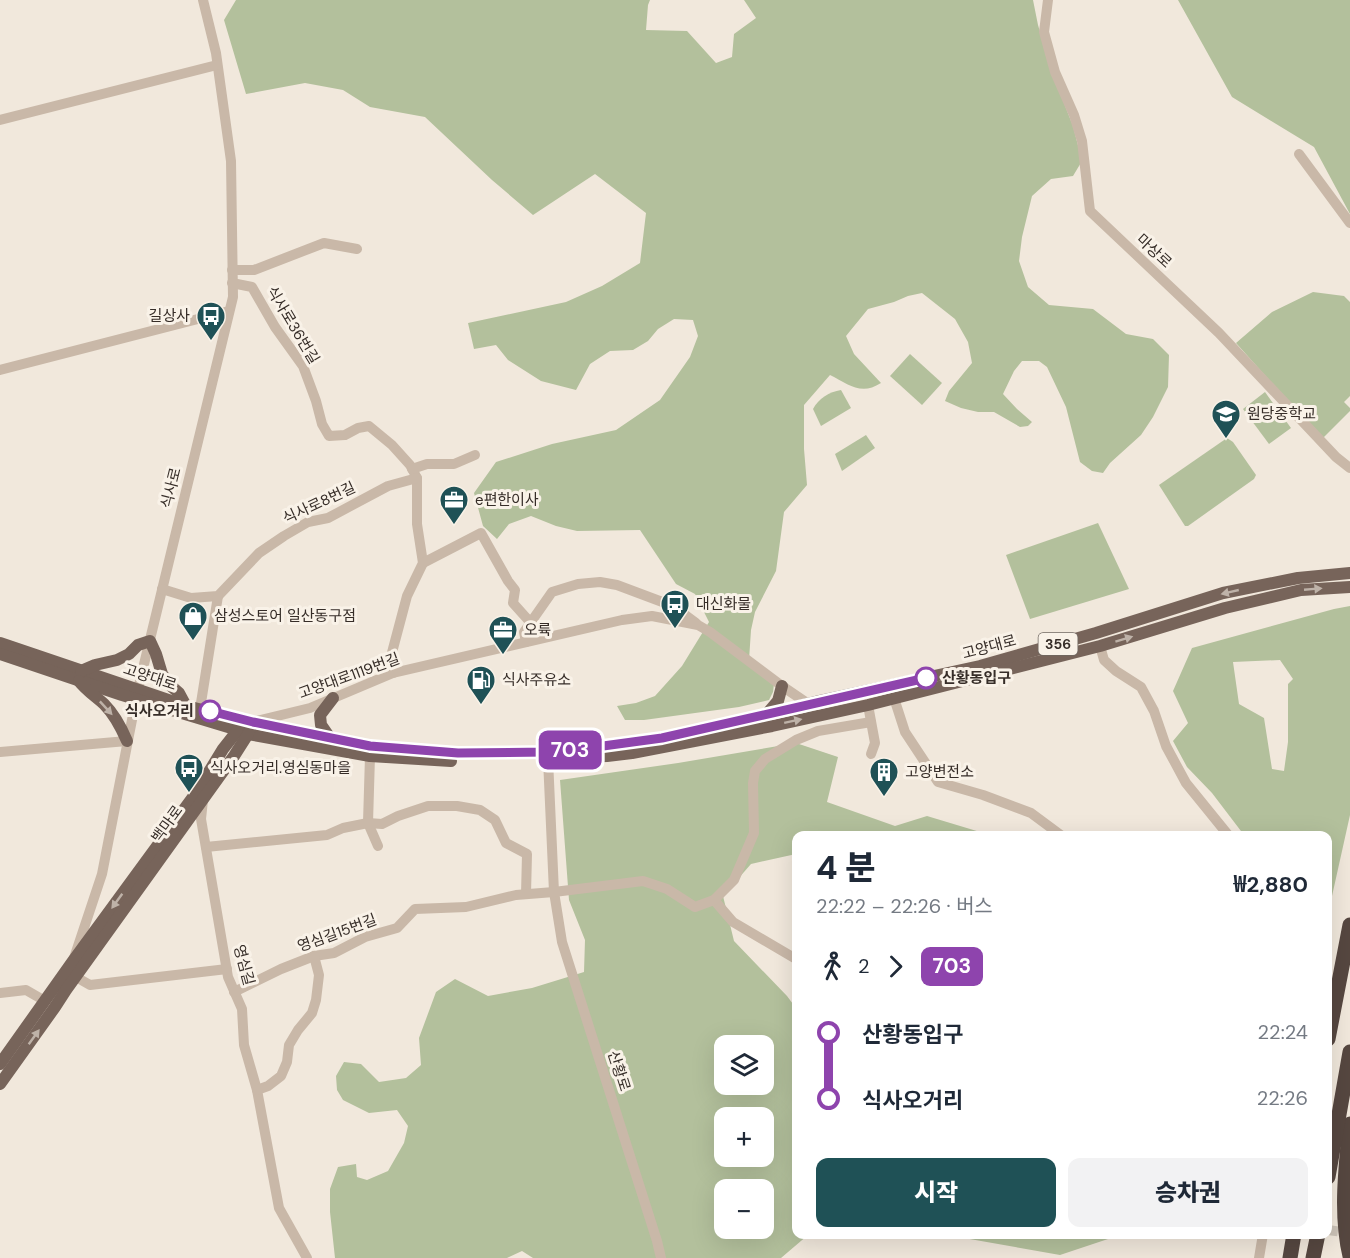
<!DOCTYPE html>
<html lang="ko">
<meta charset="utf-8">
<style>
:root{--surface:#fff;--page:#f2f2f3;--text:#1f2937;--muted:#747a83;--accent:#1f5156}
body{margin:0;font-family:"DM Sans","Noto Sans KR",sans-serif;background:var(--page);color:var(--text);height:100vh;display:flex;flex-direction:column;font-size:22px;white-space:nowrap}
*{box-sizing:border-box;margin:0}
p{font-size:20px;color:var(--muted)}
.icon{flex:none;width:33px;height:33px;fill:none;stroke:currentColor;stroke-width:2;stroke-linecap:round;stroke-linejoin:round}
.map{position:relative;flex:1;overflow:hidden}
.side{position:absolute;left:792px;top:831px;width:540px;height:408px;display:flex;flex-direction:column;background:var(--surface);border-radius:12px;box-shadow:0 6px 24px #0002}
.side>*{flex:none}
.badge{padding:0 12px;border-radius:9px;font-size:21px;line-height:39px}
.tools{position:absolute;left:714px;top:1035px;display:grid;gap:12px}
.tools a{display:grid;place-items:center;width:60px;height:60px;border-radius:12px;background:var(--surface);box-shadow:0 6px 24px #0002;font-size:30px}
.map>.badge{position:absolute;translate:-50% -50%;box-shadow:0 0 0 3px #fff}
.legs{display:flex;align-items:center;gap:9px;height:66px;padding:0 24px;font-size:20px}
.legs p{margin-inline-start:auto}
.headline{display:flex;align-items:center;justify-content:space-between;height:102px;padding:0 24px}
h1{font-size:33px;font-weight:800;line-height:45px}
.primary-button{display:flex;gap:12px;margin-top:auto;padding:12px 24px}
.primary-button a{flex:1;height:69px;border-radius:12px;background:var(--accent);color:#fff;font-size:24px;font-weight:800;line-height:69px;text-align:center}
.primary-button a+a{background:var(--page);color:var(--text)}
ul{padding:0 24px;list-style:none}
li{display:flex;align-items:center;gap:21px;height:66px;font-size:22px}
li i{display:grid;place-items:center;width:9px;height:100%;margin:0 8px;background:currentColor}
li i::after{content:'';width:15px;height:15px;margin:-8px;border:4px solid;border-radius:50%;background:var(--surface)}
li p{margin-inline-start:auto}
li:first-child i{background:linear-gradient(#0000 50%,currentColor 0)}
li:last-child i{background:linear-gradient(currentColor 50%,#0000 0)}
.map>svg:first-child{display:block}
.green{fill:#b3c09c;fill-rule:evenodd}
.lines{fill:none;stroke-linecap:round;stroke-linejoin:round}
.minor-tunnel{stroke:#ccc3b8;stroke-width:10;stroke-dasharray:10 5;stroke-linecap:butt}
.minor{stroke:#c9b8a8;stroke-width:10}
.major{stroke:#77645a;stroke-width:12}
.highway{stroke:#564740;stroke-width:15}
.oneway{fill:#beb2a8}
.line-1-casing{stroke:#fff;stroke-width:14}
.line-1{stroke:#8e44ad;stroke-width:9}
.stop-1-dot{fill:#fff;stroke:#8e44ad;stroke-width:3}
.labels{text-anchor:middle;stroke-width:6;stroke-linejoin:round;paint-order:stroke}
.shield{fill:#f9f2e8;stroke:#706862;stroke-width:1.5}
.shield-label{font-size:14px;font-weight:bold;fill:#362d28}
.street-label{font-size:15px;fill:#362d28;stroke:#f9f2e8}
.poi-label{font-size:15px;fill:#362d28;stroke:#f9f2e8;text-anchor:start}
.stop-label{font-size:15px;font-weight:bold;fill:#362d28;stroke:#f9f2e8;text-anchor:start}
</style>
<div class="map">
<svg width="1350" height="1258" viewBox="0 0 1350 1258">
<rect width="100%" height="100%" fill="#f1e8dc"/>
<g class="green">
<path d="M 236,0 L 650,0 L 648,5 L 646,30 L 687,31 L 716,63 L 732,57 L 734,34 L 756,18 L 744,0 L 1033,0 L 1038,25 L 1053,75 L 1073,126 L 1082,161 L 1073,176 L 1051,179 L 1032,196 L 1022,237 L 1019,261 L 1028,287 L 1049,305 L 1093,309 L 1126,334 L 1153,339 L 1169,355 L 1168,387 L 1153,417 L 1141,435 L 1110,463 L 1103,473 L 1092,471 L 1080,462 L 1066,407 L 1047,367 L 1039,361 L 1022,361 L 1014,371 L 1003,394 L 1017,409 L 1032,422 L 1028,426 L 1020,427 L 994,412 L 978,412 L 961,408 L 945,401 L 949,391 L 972,363 L 968,342 L 955,319 L 922,293 L 908,296 L 894,302 L 868,309 L 846,336 L 854,354 L 881,383 C 861,396 848,384 830,375 L 804,405 L 804,449 L 807,485 L 784,512 L 776,571 L 755,612 L 751,630 L 749,660 L 774,684 L 773,692 L 769,700 L 739,707 L 644,720 L 625,720 L 617,706 L 636,703 L 655,696 L 682,666 L 709,622 L 695,594 L 676,584 L 640,530 L 577,531 L 556,526 L 531,516 L 509,524 L 497,539 L 483,526 L 474,493 L 496,462 L 552,444 L 616,430 L 660,400 L 690,357 L 698,336 L 693,320 L 674,319 L 658,329 L 648,341 L 633,350 L 610,351 L 590,364 L 576,390 L 541,381 L 508,360 L 496,345 L 474,349 L 468,323 L 566,302 L 602,286 L 640,263 L 646,213 L 595,174 L 533,215 L 492,180 L 425,117 L 370,107 L 343,90 L 305,83 L 246,94 L 224,20 Z"/>
<path d="M 1178,0 L 1350,0 L 1350,214 L 1314,147 L 1232,97 Z"/>
<path d="M 1313,292 L 1344,296 L 1350,302 L 1350,396 L 1344,402 L 1350,408 L 1350,411 L 1322,439 L 1236,343 L 1272,312 Z"/>
<path d="M 910,354 L 942,383 L 922,405 L 890,376 Z"/>
<path d="M 841,390 L 851,408 L 821,426 L 813,409 C 819,398 829,392 841,390 Z"/>
<path d="M 1265,392 L 1291,428 L 1269,444 L 1243,409 Z"/>
<path d="M 866,435 L 875,448 L 842,471 L 835,454 Z"/>
<path d="M 1227,438 L 1233,442 L 1256,475 L 1254,479 L 1188,526 L 1185,526 L 1159,485 Z"/>
<path d="M 1098,523 L 1129,589 L 1030,619 L 1006,555 Z"/>
<path d="M 1350,606 L 1350,815 L 1328,914 L 1328,836 L 1244,835 L 1212,793 L 1187,767 L 1173,741 L 1188,723 L 1173,691 L 1192,648 L 1334,609 ZM 1280,660 L 1293,679 L 1288,684 L 1288,742 L 1284,771 L 1272,769 L 1264,718 L 1239,704 L 1233,662 Z"/>
<path d="M 796,743 L 838,757 L 827,802 L 895,826 L 927,816 L 990,835 L 796,836 L 796,854 L 751,864 L 723,896 L 734,941 L 787,996 L 796,1008 L 796,1234 L 808,1235 L 781,1258 L 533,1258 L 522,1251 L 507,1258 L 335,1258 L 330,1212 L 330,1189 L 338,1167 L 356,1164 L 357,1177 L 367,1180 L 388,1171 L 404,1143 L 408,1126 L 397,1110 L 369,1113 L 343,1100 L 337,1090 L 336,1076 L 344,1062 L 361,1064 L 379,1082 L 406,1078 L 421,1065 L 419,1038 L 436,992 L 455,979 L 488,996 L 532,988 L 584,972 L 585,940 L 569,900 L 560,780 L 678,763 ZM 724,1046 L 764,1046 L 764,1084 L 724,1084 ZM 724,1118 L 764,1118 L 764,1156 L 724,1156 ZM 724,1190 L 764,1190 L 764,1228 L 724,1228 Z"/>
<path d="M 947,1235 L 1110,1235 L 1108,1239 L 1060,1255 Z"/>
</g>
<g class="lines">
<path class="minor-tunnel" d="M 1328,1230 L 1350,1233"/>
<g class="minor">
<path d="M 203,0 L 216,53 L 231,161 L 233,297 L 138,689 L 102,874 L 73,961 L 76,977 L 90,985 L 227,969"/>
<path d="M 1048,0 L 1044,32 L 1055,72 L 1074,115 L 1082,141 L 1090,211 L 1219,333 L 1336,457 L 1350,468"/>
<path d="M 0,120 L 217,65"/>
<path d="M 1299,154 L 1350,223"/>
<path d="M 232,270 L 254,270 L 324,243 L 357,249"/>
<path d="M 232,283 L 252,287 L 275,327 L 303,366 L 316,401 L 322,424 L 329,436 L 345,435 L 358,428 L 369,426 L 392,445 L 410,465 L 417,478 L 417,524 L 423,563 L 407,596 L 390,660 L 393,673"/>
<path d="M 0,370 L 229,311"/>
<path d="M 412,469 L 427,464 L 454,464 L 475,455"/>
<path d="M 423,563 L 481,533 L 508,581 L 515,590 L 513,603 L 530,622"/>
<path d="M 162,589 L 191,598 L 218,596 L 259,553 L 284,536 L 308,522 L 328,518 L 388,486 L 417,478"/>
<path d="M 526,642 L 524,632 L 552,592 L 578,584 L 600,582 L 617,585 L 673,606 L 696,623"/>
<path d="M 1100,646 L 1104,660 L 1116,671 L 1141,687 L 1154,711 L 1166,746 L 1186,783 L 1229,836"/>
<path d="M 894,698 L 905,732 L 938,782 L 983,795 L 1031,813 L 1062,836"/>
<path d="M 868,705 L 875,743 L 871,754"/>
<path d="M 200,709 L 218,596"/>
<path d="M 253,722 L 310,708 L 393,673 L 622,620 L 652,616 L 698,625 L 710,632 L 782,686 L 804,701 L 815,716"/>
<path d="M 0,752 L 127,741"/>
<path d="M 370,756 L 368,823 L 378,846"/>
<path d="M 548,759 L 554,892 L 562,942 L 657,1241 L 661,1258"/>
<path d="M 203,800 L 201,819 L 228,977 L 242,1009 L 244,1045 L 257,1090 L 279,1208 L 307,1258"/>
<path d="M 206,847 L 327,835 L 343,828 L 368,823 L 382,824 L 398,816 L 428,806 L 457,806 L 480,810 L 495,820 L 506,843 L 527,854 L 526,894"/>
<path d="M 714,900 L 733,922 L 796,959"/>
<path d="M 234,992 L 281,969 L 314,956 L 334,953 L 365,937 L 397,928 L 415,909 L 466,907 L 516,895 L 554,892 L 643,881 L 667,889 L 695,907 L 714,900 L 734,880 L 754,833 L 753,783 L 755,771 L 765,759 L 796,740 L 818,731 L 871,722"/>
<path d="M 0,993 L 26,990 L 45,1001"/>
<path d="M 257,1090 L 268,1086 L 281,1076 L 287,1062 L 289,1045 L 298,1030 L 312,1013 L 316,1000 L 319,975 L 314,956"/>
<path d="M 1259,1258 L 1263,1234"/>
</g>
<g class="major">
<path d="M 0,643 L 186,706 L 253,722 L 370,746 L 458,753 L 548,752 L 603,746 L 662,738 L 766,715 L 819,701 L 980,666 L 1096,633 L 1223,593 L 1298,578 L 1350,573"/>
<path d="M 0,654 L 122,695 L 238,730 L 248,734 L 370,756 L 451,761"/>
<path d="M 81,671 L 95,665 L 117,660 L 129,654 L 138,645 L 150,641 L 156,654 L 162,674 L 171,686 L 179,693 L 186,706"/>
<path d="M 79,681 C 86,690 95,696 104,704 C 114,714 121,727 127,741"/>
<path d="M 766,715 L 778,701 L 782,686"/>
<path d="M 330,738 L 321,725 L 320,715 L 333,698"/>
<path d="M 552,759 L 607,756 L 632,753 L 772,726 L 868,705 L 1100,646 L 1225,608 L 1301,590 L 1350,587"/>
<path d="M 0,1064 L 73,961 L 196,793 L 223,749 L 238,730 L 243,727"/>
<path d="M 0,1084 L 55,1007 L 66,990 L 234,756 L 248,734 L 251,727"/>
</g>
<g class="highway">
<path d="M 1328,1039 L 1350,925"/>
<path d="M 1350,1124 C 1346,1166 1340,1215 1350,1256"/>
<path d="M 1328,1177 L 1350,1052"/>
<path d="M 1290,1258 L 1294,1234"/>
<path d="M 1313,1258 L 1318,1234"/>
</g>
</g>
<defs><path id="oneway-solid" d="M-6-.8H1V-3.2L6.5 0L1 3.2V.8H-6Z" transform="scale(1.5)"/></defs>
<g class="oneway">
<use href="#oneway-solid" transform="translate(1313 589) rotate(-5)"/>
<use href="#oneway-solid" transform="translate(1230 592) rotate(167)"/>
<use href="#oneway-solid" transform="translate(1124 639) rotate(-17)"/>
<use href="#oneway-solid" transform="translate(106 708) rotate(47)"/>
<use href="#oneway-solid" transform="translate(793 721) rotate(-12)"/>
<use href="#oneway-solid" transform="translate(117 901) rotate(126)"/>
<use href="#oneway-solid" transform="translate(34 1037) rotate(-54)"/>
</g>
<g class="lines">
<g class="line-1-casing">
<path id="line-1" d="M 210,711 L 253,722 L 370,746 L 458,753 L 548,752 L 603,746 L 662,738 L 926,678"/>
</g>
<use href="#line-1" class="line-1"/>
</g>
<defs>
<g id="bus-pin" transform="scale(1.5)"><path d="M0 17L-7.5 6A9.5 9.5 0 1 1 7.5 6Z" fill="#1f5156" stroke="#f9f2e8"/><path d="M-5-6H5V4H4V6H2V4H-2V6H-4V4H-5ZM-3.5-4V0h7V-4ZM-3.5 1.2v1.5H-2V1.2ZM2 1.2v1.5H3.5V1.2Z" fill="#fff"/></g>
<g id="school-pin" transform="scale(1.5)"><path d="M0 17L-7.5 6A9.5 9.5 0 1 1 7.5 6Z" fill="#1f5156" stroke="#f9f2e8"/><path d="M0-5L7-2L0 1L-7-2ZM-4 1L0 2.5L4 1V4Q0 6-4 4Z" fill="#fff"/></g>
<g id="office-pin" transform="scale(1.5)"><path d="M0 17L-7.5 6A9.5 9.5 0 1 1 7.5 6Z" fill="#1f5156" stroke="#f9f2e8"/><path d="M-6-3h4V-5.5h4V-3h4V5H-6ZM-1-4.5V-3h2v-1.5ZM-6 0V1H6V0Z" fill="#fff"/></g>
<g id="shop-pin" transform="scale(1.5)"><path d="M0 17L-7.5 6A9.5 9.5 0 1 1 7.5 6Z" fill="#1f5156" stroke="#f9f2e8"/><path d="M-5-2.5h2.3a2.7 3.5 0 0 1 5.4 0H5L5.5 6h-11ZM-1.5-2.5h3a1.5 2.3 0 0 0-3 0Z" fill="#fff"/></g>
<g id="fuel-pin" transform="scale(1.5)"><path d="M0 17L-7.5 6A9.5 9.5 0 1 1 7.5 6Z" fill="#1f5156" stroke="#f9f2e8"/><path d="M-5.5-6h7V0h2V4h1.3V-2.5L3-4.5l.8-.8L6-3V5H2.5V1h-1V6h-7ZM-4.2-4.7v3.2H.2V-4.7Z" fill="#fff"/></g>
<g id="building-pin" transform="scale(1.5)"><path d="M0 17L-7.5 6A9.5 9.5 0 1 1 7.5 6Z" fill="#1f5156" stroke="#f9f2e8"/><path d="M-4-6H4V6H1V3H-1V6H-4ZM-2.5-4.3h1.7v1.8h-1.7ZM.8-4.3h1.7v1.8H.8ZM-2.5-1h1.7V.8h-1.7ZM.8-1h1.7V.8H.8Z" fill="#fff"/></g>
</defs>
<g fill-rule="evenodd">
<use href="#bus-pin" x="211" y="316"/>
<use href="#school-pin" x="1226" y="414"/>
<use href="#office-pin" x="454" y="500"/>
<use href="#bus-pin" x="675" y="604"/>
<use href="#shop-pin" x="193" y="616"/>
<use href="#office-pin" x="503" y="630"/>
<use href="#fuel-pin" x="481" y="680"/>
<use href="#bus-pin" x="189" y="768"/>
<use href="#building-pin" x="884" y="772"/>
</g>
<g class="stop-1-dot">
<circle cx="926" cy="678" r="10"/>
<circle cx="210" cy="711" r="10"/>
</g>
<g class="labels">
<rect class="shield" x="1038.5" y="633" width="39" height="22" rx="4.5"/>
<g class="shield-label">
<text x="1058" y="649">356</text>
</g>
<g class="street-label">
<text transform="translate(1154 251) rotate(43)" y="5">마상로</text>
<text transform="translate(293 325) rotate(59)" y="5">식사로36번길</text>
<text transform="translate(171 488) rotate(-76)" y="5">식사로</text>
<text transform="translate(319 503) rotate(-25)" y="5">식사로8번길</text>
<text transform="translate(989 647) rotate(-15)" y="5">고양대로</text>
<text transform="translate(349 676) rotate(-20)" y="5">고양대로1119번길</text>
<text transform="translate(150 677) rotate(18)" y="5">고양대로</text>
<text transform="translate(167 824) rotate(-54)" y="5">백마로</text>
<text transform="translate(337 933) rotate(-20)" y="5">영심길15번길</text>
<text transform="translate(244 965) rotate(75)" y="5">영심길</text>
<text transform="translate(619 1071) rotate(72)" y="5">산황로</text>
</g>
<g class="poi-label">
<text x="190" y="321" text-anchor="end">길상사</text>
<text x="1247" y="419">원당중학교</text>
<text x="475" y="505">e편한이사</text>
<text x="696" y="609">대신화물</text>
<text x="214" y="621">삼성스토어 일산동구점</text>
<text x="524" y="635">오륙</text>
<text x="502" y="685">식사주유소</text>
<text x="210" y="773">식사오거리.영심동마을</text>
<text x="905" y="777">고양변전소</text>
</g>
<g class="stop-label">
<text x="942" y="683">산황동입구</text>
<text x="194" y="716" text-anchor="end">식사오거리</text>
</g>
</g>
</svg>
<div class="tools">
<a><svg class="icon" aria-label="layers" viewBox="0 0 24 24"><path d="M12 4l9 5-9 5-9-5zM3 14l9 5 9-5"/></svg></a>
<a>+</a>
<a>−</a>
</div>
<b class="badge" style="left:570px;top:750px;background:#8e44ad;color:#fff">703</b>
<section class="side">
<div class="headline"><div><h1>4 분</h1><p>22:22 – 22:26 · 버스</p></div><b>₩2,880</b></div>
<div class="legs"><svg class="icon" aria-label="walk" viewBox="0 0 24 24"><circle cx="13" cy="4" r="2"/><path d="M13 8l-2 6 4 7M11 14l-3 7M7 12l3-4h3l4 4"/></svg>2<svg class="icon" aria-label="forward" viewBox="0 0 24 24"><path d="M9 5l7 7-7 7"/></svg><b class="badge" style="background:#8e44ad;color:#fff">703</b></div>
<ul>
<li><i style="color:#8e44ad"></i><b>산황동입구</b><p>22:24</p></li>
<li><i style="color:#8e44ad"></i><b>식사오거리</b><p>22:26</p></li>
</ul>
<div class="primary-button"><a>시작</a><a>승차권</a></div>
</section>
</div>
